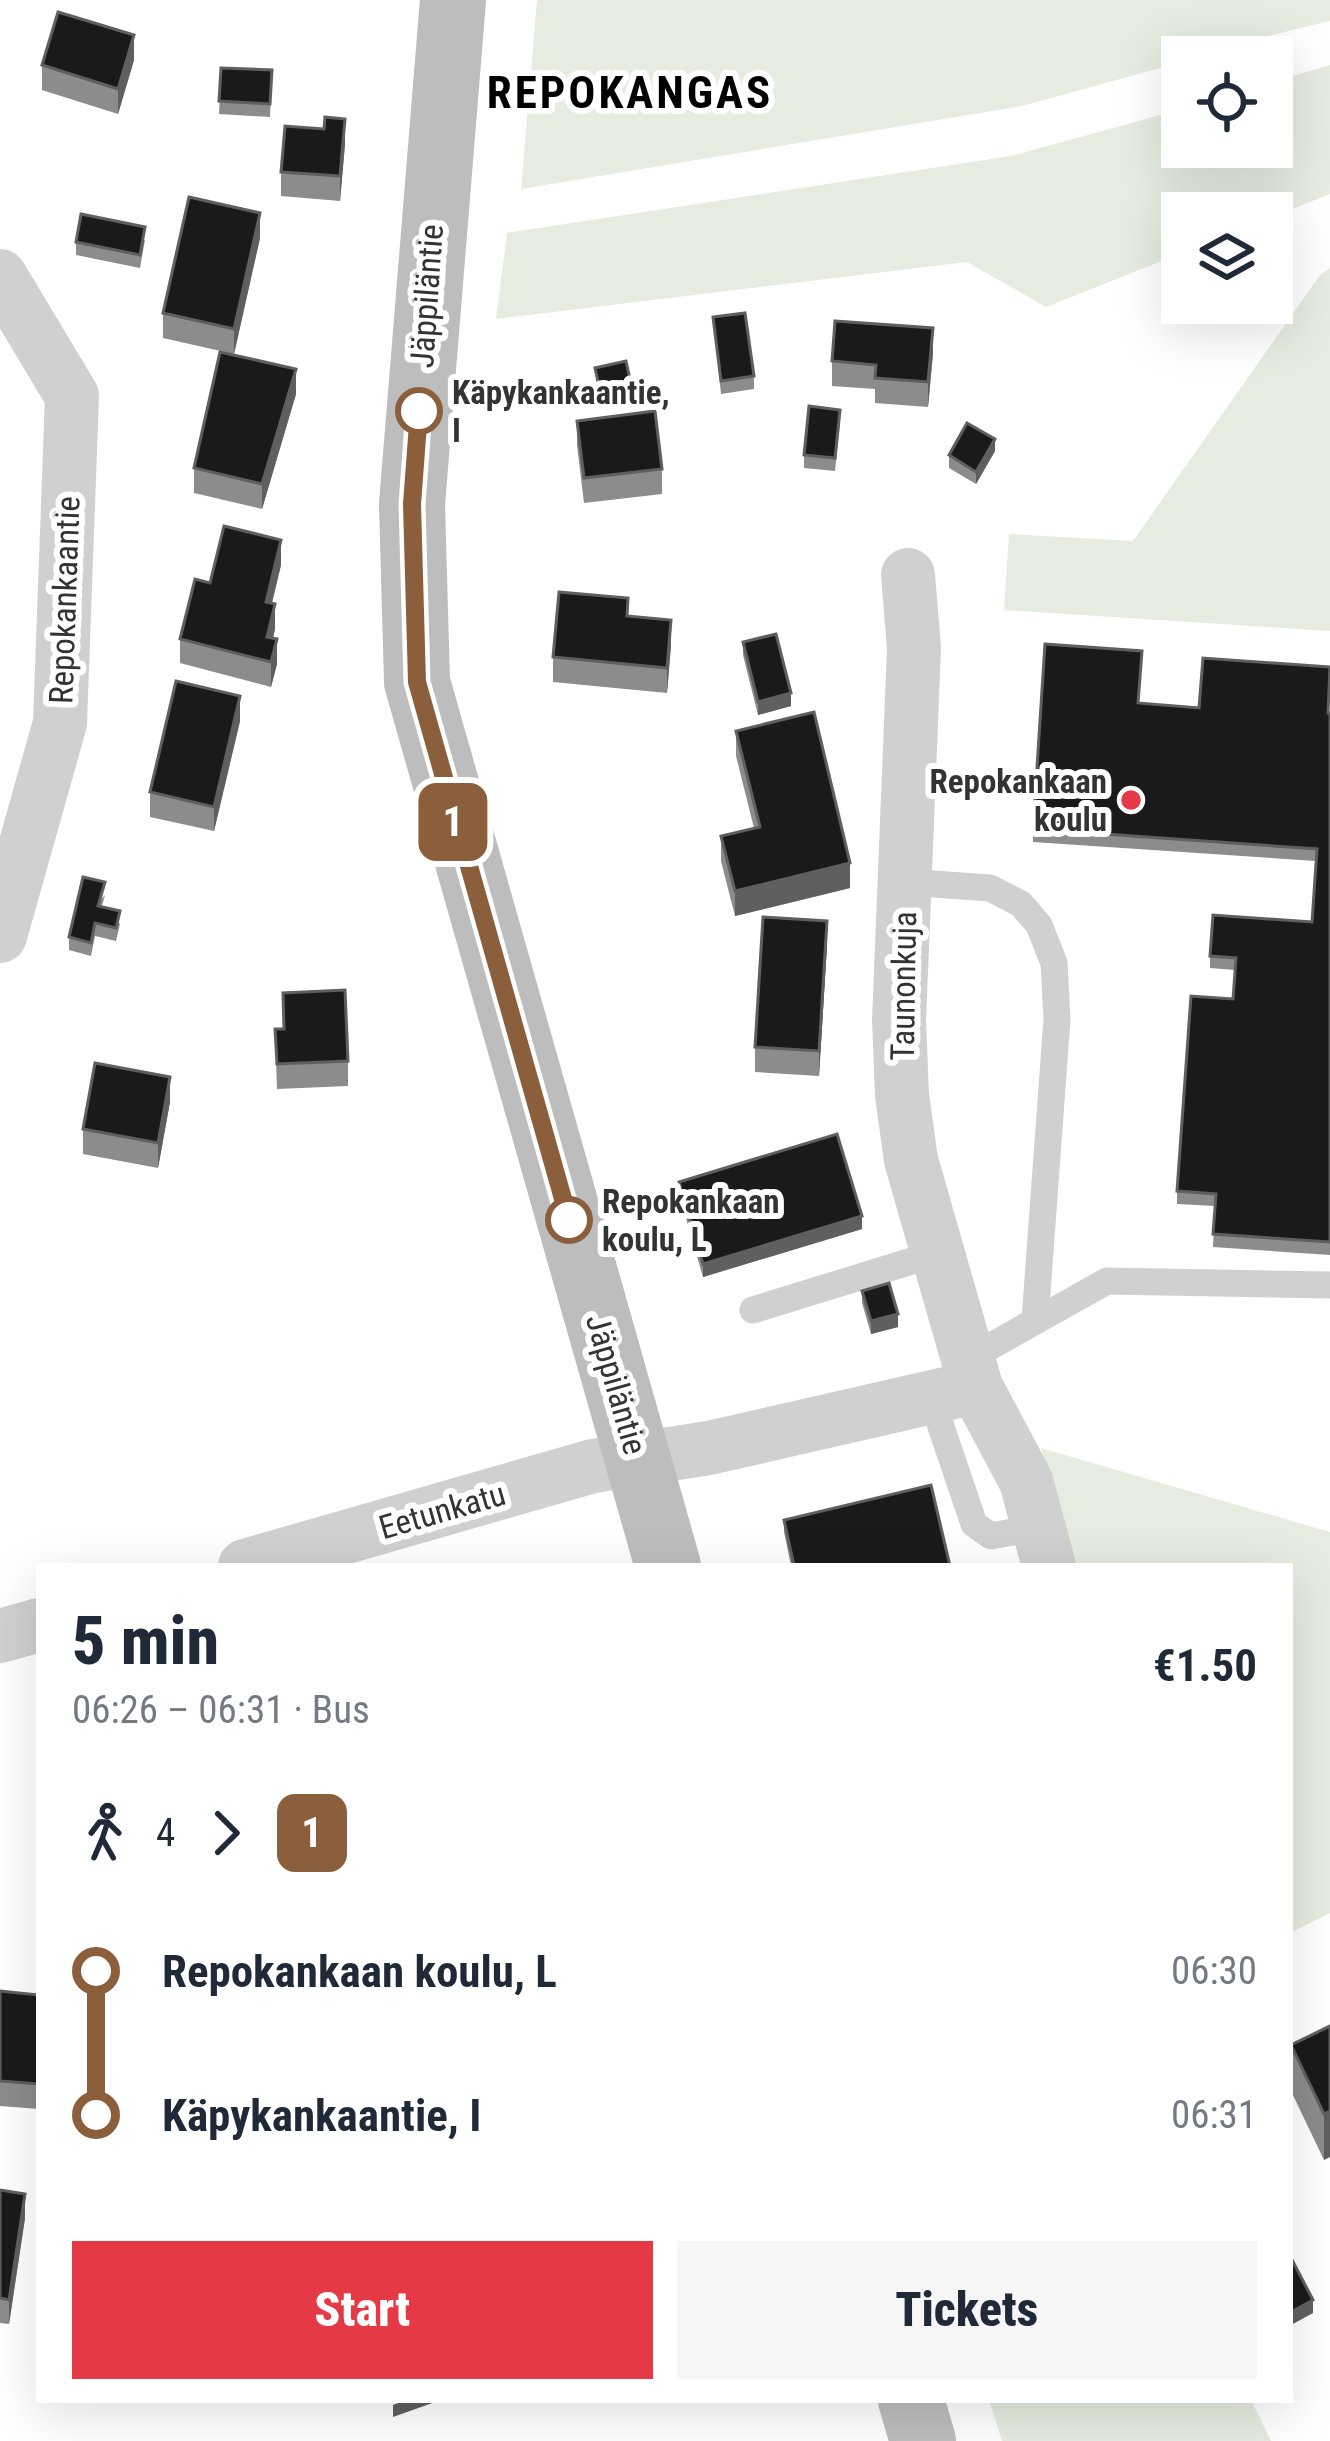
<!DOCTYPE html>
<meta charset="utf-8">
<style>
:root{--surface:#fff;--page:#f6f6f7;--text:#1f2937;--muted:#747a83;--accent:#e63946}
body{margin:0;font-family:"Roboto Condensed",sans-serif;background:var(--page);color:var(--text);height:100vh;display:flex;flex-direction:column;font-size:45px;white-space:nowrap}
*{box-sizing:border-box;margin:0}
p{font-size:39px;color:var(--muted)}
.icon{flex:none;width:66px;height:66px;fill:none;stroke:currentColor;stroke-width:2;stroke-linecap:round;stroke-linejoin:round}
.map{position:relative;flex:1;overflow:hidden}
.sheet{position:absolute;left:36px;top:1563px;width:1257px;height:840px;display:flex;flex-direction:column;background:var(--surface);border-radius:0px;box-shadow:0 12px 48px #0002}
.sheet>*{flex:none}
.badge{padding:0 24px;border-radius:18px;font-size:42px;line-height:78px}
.buttons{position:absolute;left:1161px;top:36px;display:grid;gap:24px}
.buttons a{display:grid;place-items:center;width:132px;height:132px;border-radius:0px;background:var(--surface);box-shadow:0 12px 48px #0002;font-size:60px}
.map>.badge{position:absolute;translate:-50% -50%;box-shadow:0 0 0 6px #fff}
.legs{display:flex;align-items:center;gap:18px;height:132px;padding:0 36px;font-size:39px}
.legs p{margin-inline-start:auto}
.headline{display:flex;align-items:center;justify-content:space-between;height:204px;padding:0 36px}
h1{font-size:66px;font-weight:800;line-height:90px}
.button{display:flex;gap:24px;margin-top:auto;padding:24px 36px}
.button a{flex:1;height:138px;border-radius:0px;background:var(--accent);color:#fff;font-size:48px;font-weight:800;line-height:138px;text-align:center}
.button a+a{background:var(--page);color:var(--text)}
ul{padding:0 36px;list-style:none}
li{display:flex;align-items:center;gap:42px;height:144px;font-size:45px}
li i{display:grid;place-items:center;width:18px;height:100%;margin:0 15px;background:currentColor}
li i::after{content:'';width:30px;height:30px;margin:-15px;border:9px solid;border-radius:50%;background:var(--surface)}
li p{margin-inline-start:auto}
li:first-child i{background:linear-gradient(#0000 50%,currentColor 0)}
li:last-child i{background:linear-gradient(currentColor 50%,#0000 0)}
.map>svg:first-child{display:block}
.green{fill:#e6ecdf}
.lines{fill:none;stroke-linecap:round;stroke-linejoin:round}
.service{stroke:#d0d0d0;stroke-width:27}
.minor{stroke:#d0d0d0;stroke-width:54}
.secondary{stroke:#bdbdbd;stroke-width:66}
.wall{fill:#8c8c8c}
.shaded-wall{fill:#5f5f5f}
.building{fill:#1a1a1a;stroke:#5f5f5f;stroke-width:3}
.line-1-casing{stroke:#fff;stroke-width:27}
.line-1{stroke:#8b5e3c;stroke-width:18}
.stop-1-dot{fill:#fff;stroke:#8b5e3c;stroke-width:6}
.poi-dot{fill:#e63946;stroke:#fff;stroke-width:4.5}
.labels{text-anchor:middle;stroke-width:12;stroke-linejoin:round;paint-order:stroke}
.street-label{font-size:33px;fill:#333;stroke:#fff}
.stop-label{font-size:33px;font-weight:bold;fill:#333;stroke:#fff;text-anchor:start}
.poi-label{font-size:33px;font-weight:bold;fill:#333;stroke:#fff;text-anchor:end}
.district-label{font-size:45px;font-weight:bold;letter-spacing:3px;fill:#000;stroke:#fff}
</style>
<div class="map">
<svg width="1330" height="2441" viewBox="0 0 1330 2441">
<rect width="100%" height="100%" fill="#fff"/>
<g class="green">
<path d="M 537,0 L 1330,0 L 1330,21 L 1182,57 L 1182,62 L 1022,106 L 521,189 Z"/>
<path d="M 1330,65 L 1330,194 L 1272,217 L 1182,213 L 1182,253 L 1046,307 L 967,262 L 496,319 L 507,233 L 1011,156 L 1182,109 L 1182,147 L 1272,147 L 1272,82 Z"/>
<path d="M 1330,268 L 1330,631 L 1004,610 L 1009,534 L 1133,541 L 1320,275 Z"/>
<path d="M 1041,1448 L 1330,1532 L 1330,1913 L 1290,1933 L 1290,1566 L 1075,1566 Z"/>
<path d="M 989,2400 L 1251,2400 L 1271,2441 L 1002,2441 Z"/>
</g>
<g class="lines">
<g class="service">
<path d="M 905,882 L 990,888 L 1021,904 L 1039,925 L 1054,963 L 1057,1019 L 1035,1320"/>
<path d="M 753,1310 L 938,1253"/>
<path d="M 968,1359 L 1107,1281 L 1330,1285"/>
<path d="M 931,1397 L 974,1524 L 991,1536 L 1040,1527"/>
</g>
<g class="minor">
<path d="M 0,276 L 72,396 L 60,723 L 0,936"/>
<path d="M 908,575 L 914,648 L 899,1021 L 902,1095 L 911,1160 L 976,1387 L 1026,1481 L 1049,1566"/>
<path d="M 245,1566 L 593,1466 L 709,1448 L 976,1387"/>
<path d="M 0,1636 L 39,1625"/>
</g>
<g class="secondary">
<path d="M 453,0 L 412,504 L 417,682 L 668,1566"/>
<path d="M 911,2400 L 923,2441"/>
</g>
</g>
<g class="wall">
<path d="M 134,60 L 118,114 L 42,90 L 42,65 Z"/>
<path d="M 221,68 L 272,70 L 270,117 L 219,114 Z"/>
<path d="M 345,144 L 340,201 L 281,196 L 281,172 Z"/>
<path d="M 260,238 L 234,354 L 163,338 L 163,313 Z"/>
<path d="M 145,240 L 140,268 L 76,255 L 76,242 Z"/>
<path d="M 713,317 L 754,376 L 754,389 L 721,394 Z"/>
<path d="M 933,353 L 928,407 L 875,403 L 875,389 L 832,386 L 832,361 Z"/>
<path d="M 296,394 L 262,509 L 194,493 L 194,468 Z"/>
<path d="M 577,421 L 662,469 L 662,494 L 584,503 L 577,445 Z"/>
<path d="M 840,423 L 835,471 L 804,468 L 804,455 Z"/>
<path d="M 995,451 L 976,484 L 949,468 L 949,455 Z"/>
<path d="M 281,565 L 272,603 L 275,629 L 273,638 L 277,664 L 271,687 L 180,663 L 180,639 L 210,583 Z"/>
<path d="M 743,642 L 791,706 L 758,715 L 743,655 Z"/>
<path d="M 671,645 L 667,693 L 553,682 L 553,657 Z"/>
<path d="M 1139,704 L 1330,713 L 1330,1255 L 1213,1247 L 1215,1206 L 1177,1204 L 1177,1191 L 1233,999 L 1235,970 L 1210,968 L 1210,956 L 1312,922 L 1316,861 L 1033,842 L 1033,829 Z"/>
<path d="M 240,721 L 214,831 L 150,817 L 150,792 Z"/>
<path d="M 736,731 L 850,888 L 735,916 L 721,861 L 721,836 L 754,828 L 736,756 Z"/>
<path d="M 105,895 L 102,906 L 120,924 L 116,941 L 95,936 L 91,956 L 69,950 L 69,937 Z"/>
<path d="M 827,945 L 819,1076 L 755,1072 L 755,1047 Z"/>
<path d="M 275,1029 L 348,1061 L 348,1086 L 277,1089 Z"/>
<path d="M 170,1102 L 158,1168 L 83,1154 L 83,1129 Z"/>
<path d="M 679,1182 L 862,1229 L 703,1277 L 679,1194 Z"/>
<path d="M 862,1291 L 898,1327 L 871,1334 L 862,1303 Z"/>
<path d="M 784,1520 L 950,1566 L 791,1566 L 784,1532 Z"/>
<path d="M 0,1991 L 39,1995 L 39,2109 L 0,2106 Z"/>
<path d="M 1330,2026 L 1324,2160 L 1291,2091 L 1291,2045 Z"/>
<path d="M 0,2190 L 25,2218 L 9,2324 L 0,2323 Z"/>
</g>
<g class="shaded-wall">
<path d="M 134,35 L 134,60 L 118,114 L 118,89 Z"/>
<path d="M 345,119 L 345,144 L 340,201 L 340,176 Z"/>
<path d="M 260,213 L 260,238 L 234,354 L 234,329 Z"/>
<path d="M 933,328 L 933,353 L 928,407 L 928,382 Z"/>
<path d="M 296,369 L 296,394 L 262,509 L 262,484 Z"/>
<path d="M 631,384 L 631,397 L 600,404 L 600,391 Z"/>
<path d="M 995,439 L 995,451 L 976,484 L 976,472 Z"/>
<path d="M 281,540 L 281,565 L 266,627 L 266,602 Z"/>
<path d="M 275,604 L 275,629 L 267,662 L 267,637 Z"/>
<path d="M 671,620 L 671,645 L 667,693 L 667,668 Z"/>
<path d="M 277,639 L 277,664 L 271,687 L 271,662 Z"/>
<path d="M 791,693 L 791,706 L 758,715 L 758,702 Z"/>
<path d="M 240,696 L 240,721 L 214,831 L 214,807 Z"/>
<path d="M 850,863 L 850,888 L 735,916 L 735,891 Z"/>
<path d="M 827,921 L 827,945 L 819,1076 L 819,1051 Z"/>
<path d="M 170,1077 L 170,1102 L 158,1168 L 158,1143 Z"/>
<path d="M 862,1216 L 862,1229 L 703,1277 L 703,1264 Z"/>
<path d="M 898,1314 L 898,1327 L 871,1334 L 871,1321 Z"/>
<path d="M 1330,2111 L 1330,2157 L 1324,2160 L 1324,2114 Z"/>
<path d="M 25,2194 L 25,2218 L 9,2324 L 9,2300 Z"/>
<path d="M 1313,2300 L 1313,2313 L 1291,2325 L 1291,2312 Z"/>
<path d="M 406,2400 L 438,2400 L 438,2401 L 393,2417 L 393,2405 Z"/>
</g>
<g class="building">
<path d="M 58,12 L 134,35 L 118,89 L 42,65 Z"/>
<path d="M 221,68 L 272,70 L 270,104 L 219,101 Z"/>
<path d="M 325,117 L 345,119 L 340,176 L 281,172 L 285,126 L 324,129 Z"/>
<path d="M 189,197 L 260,213 L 234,329 L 163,313 Z"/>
<path d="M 81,214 L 145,227 L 140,255 L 76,242 Z"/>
<path d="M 745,313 L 754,376 L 721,381 L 713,317 Z"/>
<path d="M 835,321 L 933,328 L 928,382 L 875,378 L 876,365 L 832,361 Z"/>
<path d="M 220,352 L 296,369 L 262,484 L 194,468 Z"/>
<path d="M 626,361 L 631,384 L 600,391 L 595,368 Z"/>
<path d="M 809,406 L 840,410 L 835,458 L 804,455 Z"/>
<path d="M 655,411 L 662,469 L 584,478 L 577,421 Z"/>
<path d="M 967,423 L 995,439 L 976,472 L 949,455 Z"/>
<path d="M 224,526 L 281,540 L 266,602 L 275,604 L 267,637 L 277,639 L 271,662 L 180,639 L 195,579 L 210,583 Z"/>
<path d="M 559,592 L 628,598 L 627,616 L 671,620 L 667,668 L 553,657 Z"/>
<path d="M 776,634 L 791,693 L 758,702 L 743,642 Z"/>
<path d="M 1045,644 L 1142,651 L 1138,703 L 1199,708 L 1203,658 L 1330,667 L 1328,713 L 1330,713 L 1330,1242 L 1213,1234 L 1216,1194 L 1177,1191 L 1191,996 L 1233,999 L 1236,958 L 1210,956 L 1213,915 L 1312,922 L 1317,849 L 1033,829 Z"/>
<path d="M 176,681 L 240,696 L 214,807 L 150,792 Z"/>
<path d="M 814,712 L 850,863 L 735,891 L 721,836 L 760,827 L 736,731 Z"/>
<path d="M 83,877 L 105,882 L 98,906 L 120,911 L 116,928 L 95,923 L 91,943 L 69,937 Z"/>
<path d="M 763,917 L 827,921 L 819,1051 L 755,1047 Z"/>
<path d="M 345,990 L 348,1061 L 277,1064 L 275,1029 L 284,1029 L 283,993 Z"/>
<path d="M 95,1063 L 170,1077 L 158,1143 L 83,1129 Z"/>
<path d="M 837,1134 L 862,1216 L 703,1264 L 679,1182 Z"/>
<path d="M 889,1283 L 898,1314 L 871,1321 L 862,1291 Z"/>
<path d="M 931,1485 L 950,1566 L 794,1566 L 784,1520 Z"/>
<path d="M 0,1991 L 39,1995 L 39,2084 L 0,2081 Z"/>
<path d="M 1330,2026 L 1330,2111 L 1324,2114 L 1291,2045 Z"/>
<path d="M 0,2190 L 25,2194 L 9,2300 L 0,2298 Z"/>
<path d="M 1290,2256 L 1313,2300 L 1291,2312 L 1290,2310 Z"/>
</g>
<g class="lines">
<g class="line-1-casing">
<path id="line-1" d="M 419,411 L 412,504 L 417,682 L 569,1220"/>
</g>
<use href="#line-1" class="line-1"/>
</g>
<g class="stop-1-dot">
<circle cx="419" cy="411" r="21"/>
<circle cx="569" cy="1220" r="21"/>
</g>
<circle class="poi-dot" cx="1131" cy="800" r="12"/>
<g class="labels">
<g class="street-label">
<text transform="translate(426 296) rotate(-86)" y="12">Jäppiläntie</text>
<text transform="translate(64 600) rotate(-88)" y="12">Repokankaantie</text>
<text transform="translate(903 986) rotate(-89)" y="12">Taunonkuja</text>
<text transform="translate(617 1384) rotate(74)" y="12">Jäppiläntie</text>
<text transform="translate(442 1510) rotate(-16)" y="12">Eetunkatu</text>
</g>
<g class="stop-label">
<text x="452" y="404">Käpykankaantie,<tspan x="452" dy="38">I</tspan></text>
<text x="602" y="1213">Repokankaan<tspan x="602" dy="38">koulu, L</tspan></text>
</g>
<g class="poi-label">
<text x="1107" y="793">Repokankaan<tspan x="1107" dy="38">koulu</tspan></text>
</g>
<g class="district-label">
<text x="630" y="108">REPOKANGAS</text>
</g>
</g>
</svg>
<div class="buttons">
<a><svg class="icon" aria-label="locate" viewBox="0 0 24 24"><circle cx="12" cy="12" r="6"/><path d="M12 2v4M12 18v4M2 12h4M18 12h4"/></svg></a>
<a><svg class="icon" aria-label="layers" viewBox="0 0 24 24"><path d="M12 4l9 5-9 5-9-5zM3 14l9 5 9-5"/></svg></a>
</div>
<b class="badge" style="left:453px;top:822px;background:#8b5e3c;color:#fff">1</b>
<section class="sheet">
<div class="headline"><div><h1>5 min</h1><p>06:26 – 06:31 · Bus</p></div><b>€1.50</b></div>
<div class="legs"><svg class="icon" aria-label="walk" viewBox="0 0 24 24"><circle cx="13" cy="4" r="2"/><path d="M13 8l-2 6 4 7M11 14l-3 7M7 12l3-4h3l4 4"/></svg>4<svg class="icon" aria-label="forward" viewBox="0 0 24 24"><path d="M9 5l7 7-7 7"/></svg><b class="badge" style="background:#8b5e3c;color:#fff">1</b></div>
<ul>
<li><i style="color:#8b5e3c"></i><b>Repokankaan koulu, L</b><p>06:30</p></li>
<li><i style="color:#8b5e3c"></i><b>Käpykankaantie, I</b><p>06:31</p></li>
</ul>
<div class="button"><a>Start</a><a>Tickets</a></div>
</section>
</div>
